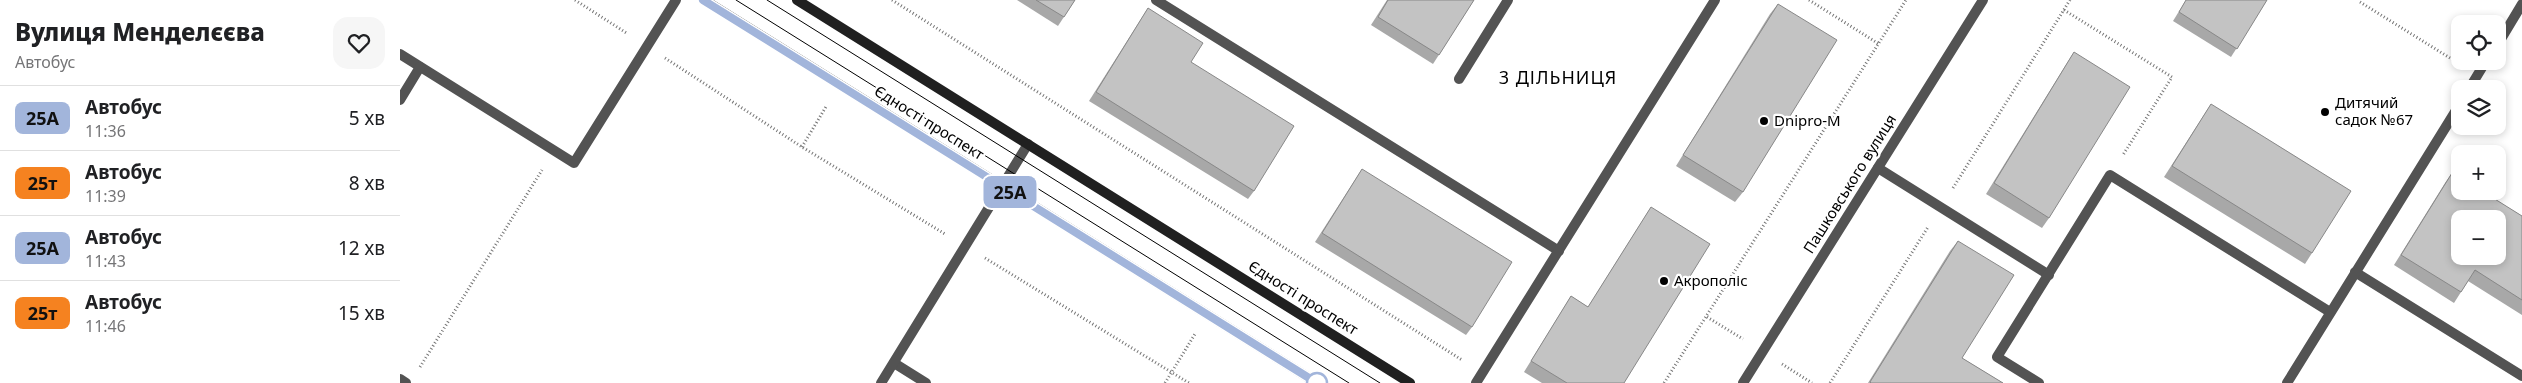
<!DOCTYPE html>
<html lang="uk">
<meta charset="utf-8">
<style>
:root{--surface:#fff;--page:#f6f6f6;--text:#202124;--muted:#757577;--line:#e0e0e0}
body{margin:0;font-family:"Noto Sans",sans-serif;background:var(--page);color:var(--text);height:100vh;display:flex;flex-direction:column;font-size:19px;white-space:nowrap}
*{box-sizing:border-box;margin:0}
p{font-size:16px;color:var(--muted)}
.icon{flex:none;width:28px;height:28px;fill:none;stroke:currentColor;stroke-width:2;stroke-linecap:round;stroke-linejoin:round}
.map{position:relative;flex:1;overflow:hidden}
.drawer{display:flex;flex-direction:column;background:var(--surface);width:400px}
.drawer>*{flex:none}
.badge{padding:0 10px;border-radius:8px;font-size:18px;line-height:32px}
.tools{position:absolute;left:2051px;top:15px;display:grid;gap:10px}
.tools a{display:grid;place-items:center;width:55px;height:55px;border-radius:10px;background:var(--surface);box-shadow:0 2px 8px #0003;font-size:25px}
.map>.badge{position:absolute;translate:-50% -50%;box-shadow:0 0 0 2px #fff}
.round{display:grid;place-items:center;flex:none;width:52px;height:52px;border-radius:15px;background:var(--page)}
.overview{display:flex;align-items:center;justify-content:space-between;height:85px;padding:0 15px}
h1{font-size:24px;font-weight:800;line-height:38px}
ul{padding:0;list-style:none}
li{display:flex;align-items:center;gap:15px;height:65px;padding:0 15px;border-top:1px solid var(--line)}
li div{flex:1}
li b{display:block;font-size:19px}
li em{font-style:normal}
li .badge{min-width:55px;font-weight:700;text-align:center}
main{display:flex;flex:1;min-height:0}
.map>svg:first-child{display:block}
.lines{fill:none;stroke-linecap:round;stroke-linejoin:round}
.path{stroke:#757575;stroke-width:3;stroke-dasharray:1 2.5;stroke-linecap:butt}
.service{stroke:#535353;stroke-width:10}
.tertiary{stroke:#535353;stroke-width:10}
.secondary{stroke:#202020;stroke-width:10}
.tram{stroke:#000;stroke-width:1}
.wall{fill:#a8a8a8}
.building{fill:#c3c3c3;stroke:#888;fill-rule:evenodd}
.line-casing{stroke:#fff;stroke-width:11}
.line{stroke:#a2b5db;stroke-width:8}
.poi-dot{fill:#000;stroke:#fff;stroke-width:2}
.stop-dot{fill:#fff;stroke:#a2b5db;stroke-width:2.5}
.labels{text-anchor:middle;stroke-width:4.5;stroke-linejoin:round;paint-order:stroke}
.poi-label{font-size:15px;fill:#000;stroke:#fff;text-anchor:start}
.street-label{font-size:15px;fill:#000;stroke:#fff}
.quarter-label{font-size:18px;letter-spacing:1px;fill:#000;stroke:#fff}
</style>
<main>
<section class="drawer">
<div class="overview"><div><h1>Вулиця Менделєєва</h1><p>Автобус</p></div><a class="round"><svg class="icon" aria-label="heart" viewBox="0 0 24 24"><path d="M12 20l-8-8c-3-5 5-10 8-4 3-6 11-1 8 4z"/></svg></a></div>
<ul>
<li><span class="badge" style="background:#a2b5db;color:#111">25А</span><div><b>Автобус</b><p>11:36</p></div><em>5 хв</em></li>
<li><span class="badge" style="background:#f58220;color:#111">25т</span><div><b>Автобус</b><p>11:39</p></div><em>8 хв</em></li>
<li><span class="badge" style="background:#a2b5db;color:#111">25А</span><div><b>Автобус</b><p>11:43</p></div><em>12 хв</em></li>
<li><span class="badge" style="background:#f58220;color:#111">25т</span><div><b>Автобус</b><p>11:46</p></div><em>15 хв</em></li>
</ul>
</section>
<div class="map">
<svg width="2122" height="383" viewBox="0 0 2122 383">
<rect width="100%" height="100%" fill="#fff"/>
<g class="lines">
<g class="path">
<path d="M 175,0 L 228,34"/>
<path d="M 492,0 L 1062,360"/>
<path d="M 1409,0 L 1479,44"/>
<path d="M 1960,2 L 2058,63"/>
<path d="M 1664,10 L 1772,77 L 1723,155"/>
<path d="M 265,58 L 402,147 L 545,234"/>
<path d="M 402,147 L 427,105"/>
<path d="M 1553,188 L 1670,0"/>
<path d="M 585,258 L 789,383"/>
<path d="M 1307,317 L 1343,339"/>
<path d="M 1382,364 L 1412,383"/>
<path d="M 20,367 L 142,170"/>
<path d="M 765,383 L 795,334"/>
<path d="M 1264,383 L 1506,0"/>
<path d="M 1430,383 L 1528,227"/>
</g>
<g class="service">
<path d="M 756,0 L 1159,251"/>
<path d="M 2098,44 L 2122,4"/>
<path d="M 0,54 L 174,163 L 276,0"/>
<path d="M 1059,79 L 1108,0"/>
<path d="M 2069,89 L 2086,61"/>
<path d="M 0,100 L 20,67"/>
<path d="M 1478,168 L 1649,275"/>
<path d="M 1955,272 L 2122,376"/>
<path d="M 494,363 L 526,383"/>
<path d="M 0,379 L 6,383"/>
<path d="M 481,383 L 628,144"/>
<path d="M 1076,383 L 1315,0"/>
<path d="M 1639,383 L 1597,357 L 1710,175 L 1930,312"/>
<path d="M 1887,383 L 2060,104"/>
</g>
<path class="tertiary" d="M 1343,383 L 1583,0"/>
<g class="secondary">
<path d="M 304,0 L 917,383"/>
<path d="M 397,0 L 1010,383"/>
</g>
<g class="tram">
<path d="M 336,0 L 949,383"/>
<path d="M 367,0 L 980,383"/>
</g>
</g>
<g class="wall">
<path d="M 617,0 L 675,0 L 658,26 Z"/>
<path d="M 987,0 L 1074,0 L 1033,64 L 971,25 Z"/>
<path d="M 1786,0 L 1867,0 L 1831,57 L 1773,21 Z"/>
<path d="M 1378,4 L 1343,192 L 1335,202 L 1276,166 L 1370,14 Z"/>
<path d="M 748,8 L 791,62 L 854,191 L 848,199 L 689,101 Z"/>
<path d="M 1674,52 L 1649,218 L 1642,228 L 1586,194 L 1667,63 Z"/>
<path d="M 1811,104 L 1912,253 L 1905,264 L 1764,177 Z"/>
<path d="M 962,169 L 1072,327 L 1066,335 L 915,242 Z"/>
<path d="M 2052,173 L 2122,216 L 2122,315 L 2068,281 L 2054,303 L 1994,265 L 2045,183 Z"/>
<path d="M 1251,207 L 1224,383 L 1142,383 L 1124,372 L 1171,296 L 1188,307 Z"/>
<path d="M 1558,241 L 1562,358 L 1603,383 L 1468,383 L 1550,251 Z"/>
</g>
<g class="building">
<path d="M 636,0 L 675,0 L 664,17 Z"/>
<path d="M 988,0 L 1074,0 L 1039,55 L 978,17 Z"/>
<path d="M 1786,0 L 1867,0 L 1837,49 L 1779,12 Z"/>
<path d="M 1378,4 L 1437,40 L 1343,192 L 1283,155 Z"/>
<path d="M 748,8 L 803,43 L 791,62 L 894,126 L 854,191 L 696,92 Z"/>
<path d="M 1674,52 L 1730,87 L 1649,218 L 1594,183 Z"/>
<path d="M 1811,104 L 1951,191 L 1912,253 L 1772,166 Z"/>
<path d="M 962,169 L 1112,262 L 1072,327 L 922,233 Z"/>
<path d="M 2052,173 L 2060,178 L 2060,191 L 2082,191 L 2122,216 L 2122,300 L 2075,270 L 2061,292 L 2001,255 ZM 2060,219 L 2098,219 L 2098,256 L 2060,256 Z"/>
<path d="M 1251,207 L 1310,244 L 1224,383 L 1167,383 L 1131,361 L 1171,296 L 1188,307 Z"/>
<path d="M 1558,241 L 1614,275 L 1562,358 L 1603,383 L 1471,383 L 1470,382 Z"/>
</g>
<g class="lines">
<g class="line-casing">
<path id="line" d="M 303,0 L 917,383"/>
</g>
<use href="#line" class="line"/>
</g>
<g class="poi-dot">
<circle cx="1925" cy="112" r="5"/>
<circle cx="1364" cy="121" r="5"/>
<circle cx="1264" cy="281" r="5"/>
</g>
<circle class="stop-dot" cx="917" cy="383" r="10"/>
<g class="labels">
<g class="poi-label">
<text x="1935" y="108">Дитячий<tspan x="1935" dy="17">садок №67</tspan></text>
<text x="1374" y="126">Dnipro-M</text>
<text x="1274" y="286">Акрополіс</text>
</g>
<g class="street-label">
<text transform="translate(529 123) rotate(32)" y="5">Єдності проспект</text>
<text transform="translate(1450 184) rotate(-58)" y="5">Пашковського вулиця</text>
<text transform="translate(903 298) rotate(32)" y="5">Єдності проспект</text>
</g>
<g class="quarter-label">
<text x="1158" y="84">3 ДІЛЬНИЦЯ</text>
</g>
</g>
</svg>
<div class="tools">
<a><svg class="icon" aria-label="locate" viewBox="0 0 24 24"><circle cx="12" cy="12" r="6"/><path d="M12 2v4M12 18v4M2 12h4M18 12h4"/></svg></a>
<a><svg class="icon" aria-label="layers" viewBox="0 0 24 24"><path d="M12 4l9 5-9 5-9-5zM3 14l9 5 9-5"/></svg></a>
<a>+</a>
<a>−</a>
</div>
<b class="badge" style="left:610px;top:192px;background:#a2b5db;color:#111">25А</b>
</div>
</main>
